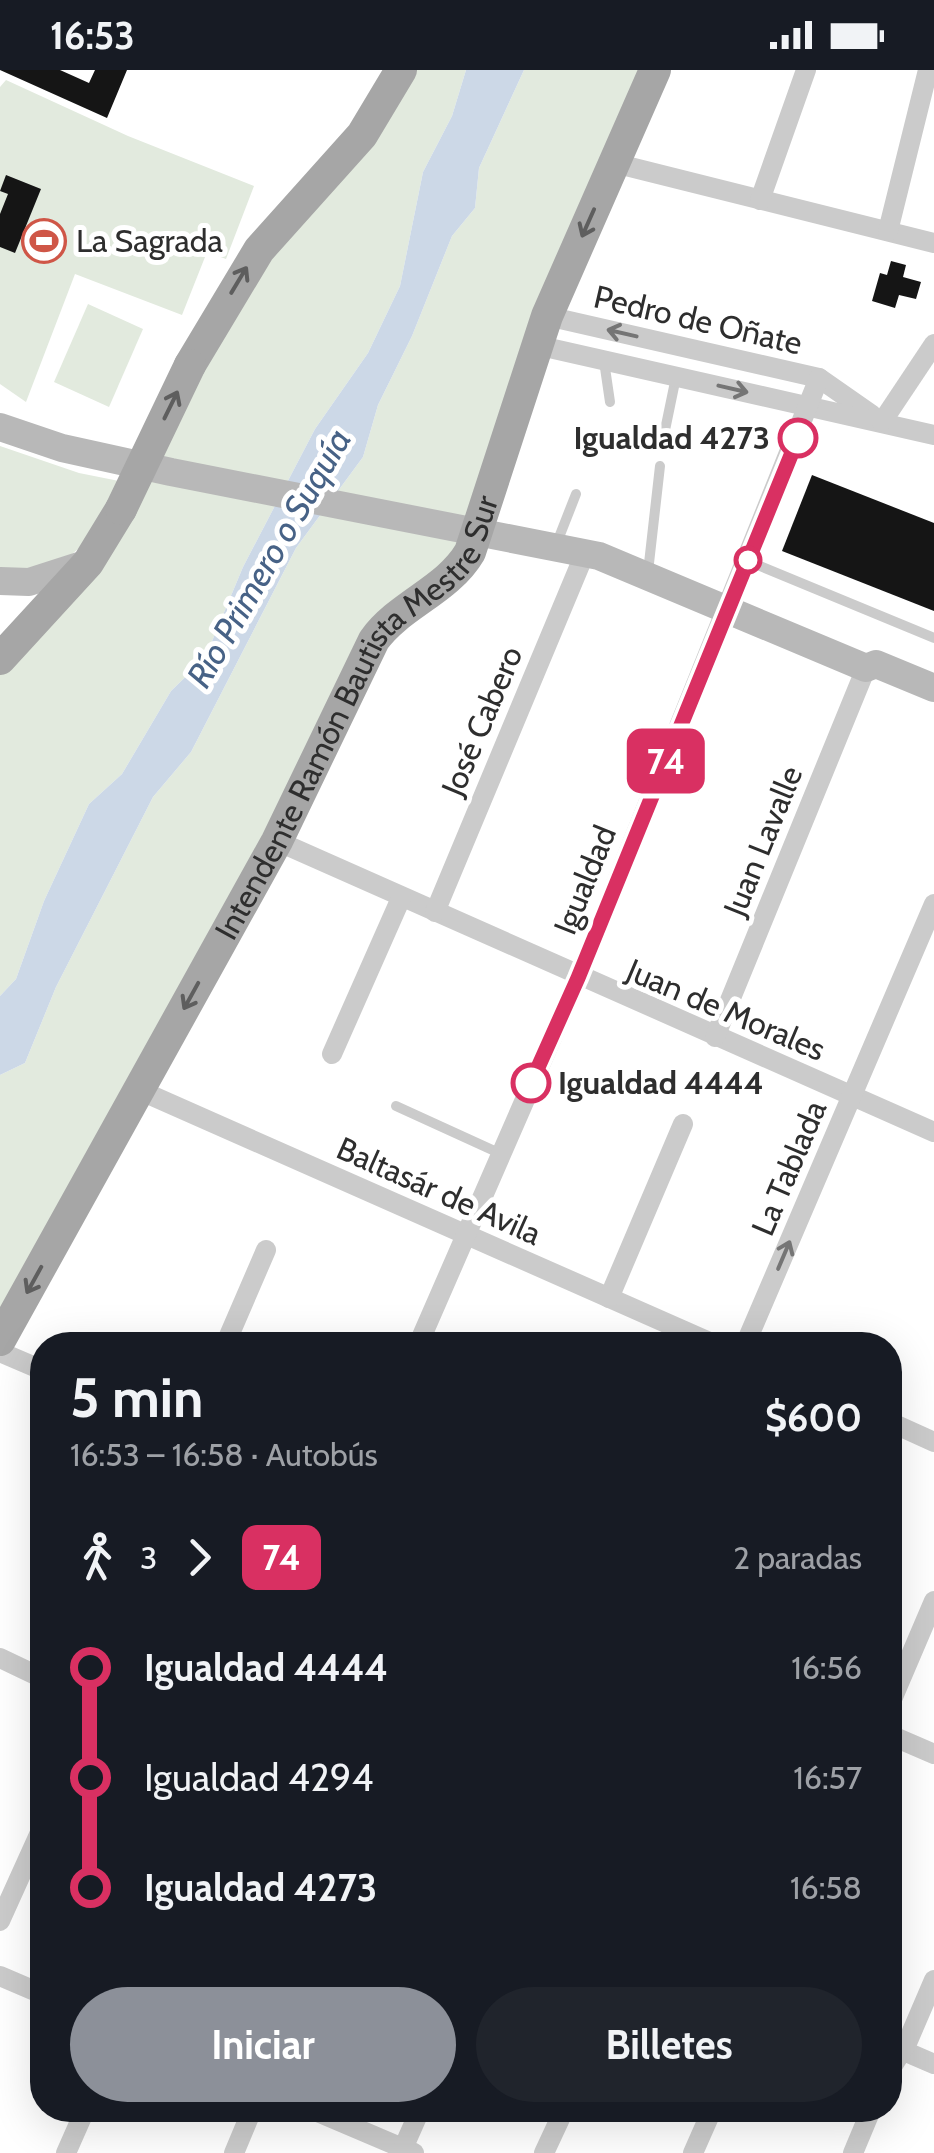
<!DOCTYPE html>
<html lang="es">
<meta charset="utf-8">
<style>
:root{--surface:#171b24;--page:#20242c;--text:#f1f3f6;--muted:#9ea1a6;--accent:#8c9099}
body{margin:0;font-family:Cabin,sans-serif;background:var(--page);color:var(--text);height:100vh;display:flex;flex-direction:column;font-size:38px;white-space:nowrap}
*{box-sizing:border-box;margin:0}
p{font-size:32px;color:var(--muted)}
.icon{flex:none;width:55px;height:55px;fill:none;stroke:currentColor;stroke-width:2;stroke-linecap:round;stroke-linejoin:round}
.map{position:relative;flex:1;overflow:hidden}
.side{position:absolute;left:30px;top:1262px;width:872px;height:790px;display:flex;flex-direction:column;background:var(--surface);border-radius:40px;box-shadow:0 10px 40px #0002}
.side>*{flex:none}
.badge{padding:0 20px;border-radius:15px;font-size:35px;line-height:65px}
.map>.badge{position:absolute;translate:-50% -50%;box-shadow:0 0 0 5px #fff}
.legs{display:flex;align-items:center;gap:15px;height:110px;padding:0 40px;font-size:32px}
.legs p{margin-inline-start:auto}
.head{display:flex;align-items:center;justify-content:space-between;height:170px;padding:0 40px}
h1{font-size:55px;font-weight:700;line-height:75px}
.cta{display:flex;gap:20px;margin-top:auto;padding:20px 40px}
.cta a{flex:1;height:115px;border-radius:60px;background:var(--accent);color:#fff;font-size:40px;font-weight:700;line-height:115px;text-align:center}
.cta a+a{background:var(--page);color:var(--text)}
ul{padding:0 40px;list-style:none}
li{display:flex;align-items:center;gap:35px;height:110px;font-size:38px}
li i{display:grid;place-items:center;width:15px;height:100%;margin:0 12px;background:currentColor}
li i::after{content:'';width:25px;height:25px;margin:-12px;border:8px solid;border-radius:50%;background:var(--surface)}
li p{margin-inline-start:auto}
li:first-child i{background:linear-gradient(#0000 50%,currentColor 0)}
li:last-child i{background:linear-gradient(currentColor 50%,#0000 0)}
.status{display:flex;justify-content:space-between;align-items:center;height:70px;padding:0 50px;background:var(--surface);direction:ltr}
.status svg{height:28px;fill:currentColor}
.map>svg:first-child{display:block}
.green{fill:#e2eade}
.water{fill:#ccd8e7}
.building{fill:#151515}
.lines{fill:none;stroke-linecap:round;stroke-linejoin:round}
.lane{stroke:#cbcbcb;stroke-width:10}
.street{stroke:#cbcbcb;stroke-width:20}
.secondary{stroke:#b8b8b8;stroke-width:28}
.primary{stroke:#a6a6a6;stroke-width:32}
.primary-bridge{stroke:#a6a6a6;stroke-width:32}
.oneway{stroke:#5e5e5e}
.oneway2{stroke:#757575}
.line-1-casing{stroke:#fff;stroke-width:22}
.line-1{stroke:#d93062;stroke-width:15}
.stop-1-dot{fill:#fff;stroke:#d93062;stroke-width:5}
.labels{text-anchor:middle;stroke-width:10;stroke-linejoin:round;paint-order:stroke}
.poi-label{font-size:32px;fill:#2e2e2e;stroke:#fff;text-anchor:start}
.street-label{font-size:32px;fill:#2e2e2e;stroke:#fff}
.stop-label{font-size:32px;font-weight:bold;fill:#2e2e2e;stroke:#fff;text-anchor:end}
.water-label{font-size:35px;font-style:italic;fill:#476286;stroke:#fff}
</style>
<div class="status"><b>16:53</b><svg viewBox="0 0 49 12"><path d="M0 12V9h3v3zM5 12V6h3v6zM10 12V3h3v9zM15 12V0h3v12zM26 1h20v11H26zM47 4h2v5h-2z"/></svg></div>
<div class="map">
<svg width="934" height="2083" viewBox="0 0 934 2083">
<rect width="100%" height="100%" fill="#fff"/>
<g class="green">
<path d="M 401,0 L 466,0 L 452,46 L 423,102 L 400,216 L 368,283 L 315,359 L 243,497 L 205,588 L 171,621 L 122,704 L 89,734 L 44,831 L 16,909 L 0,926 L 0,589 L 88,493 L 190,295 Z"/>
<path d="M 524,0 L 655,0 L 470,482 L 397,545 L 0,1270 L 0,1005 L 25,993 L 56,917 L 153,727 L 191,682 L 296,478 L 363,387 L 378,335 L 412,266 L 452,166 L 475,138 L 479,98 Z"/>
<path d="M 6,10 L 128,66 L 254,116 L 226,189 L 207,182 L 182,245 L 75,204 L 26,332 L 0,314 L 0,17 Z"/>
<path d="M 88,234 L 143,259 L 109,337 L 54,312 Z"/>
<path d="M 0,376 L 79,403 L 119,411 C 81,478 84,499 0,499 Z"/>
</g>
<path class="water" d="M 466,0 L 524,0 L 479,98 L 475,138 L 452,166 L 412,266 L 378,335 L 363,387 L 296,478 L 191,682 L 153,727 L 56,917 L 25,993 L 0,1005 L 0,926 L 16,909 L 44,831 L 89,734 L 122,704 L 171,621 L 205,588 L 243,497 L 315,359 L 368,283 L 400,216 L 423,102 L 452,46 Z"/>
<g class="building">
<path d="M 0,0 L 60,0 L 89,13 L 95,0 L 127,0 L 107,48 Z"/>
<path d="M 6,105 L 41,119 L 15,183 L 0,177 L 0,144 L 8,124 L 0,121 Z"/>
<path d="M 891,191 L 906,195 L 903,207 L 921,212 L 916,229 L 899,225 L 895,238 L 872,231 L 880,203 L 887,205 Z"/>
<path d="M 812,405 L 934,453 L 934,541 L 782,481 Z"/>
</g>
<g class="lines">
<g class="lane">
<path d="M 604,291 L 610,332"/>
<path d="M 664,365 L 676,307"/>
<path d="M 556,475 L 576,424"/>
<path d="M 748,491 L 934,568"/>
<path d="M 648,502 L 660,396"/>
<path d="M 396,1036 L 499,1083"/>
</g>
<g class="street">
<path d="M 614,93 L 934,173"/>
<path d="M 760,130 L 806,0"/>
<path d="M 888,161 L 928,0"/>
<path d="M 547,246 L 819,308 L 872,345"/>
<path d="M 536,275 L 934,365"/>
<path d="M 882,352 L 934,274"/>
<path d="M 277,771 L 934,1062"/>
<path d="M 435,842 L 585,483"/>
<path d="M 715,967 L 866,598"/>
<path d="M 332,984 L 401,828"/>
<path d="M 139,1020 L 716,1275"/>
<path d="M 609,1228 L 683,1054"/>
<path d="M 225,1275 L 266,1180"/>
<path d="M 418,1275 L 578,908 L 819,308"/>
<path d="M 745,1275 L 934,834"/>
<path d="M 0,1282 L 42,1300"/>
<path d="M 890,1352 L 934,1372"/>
<path d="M 0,1588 L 42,1608"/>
<path d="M 890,1634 L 934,1531"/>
<path d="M 890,1665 L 934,1684"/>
<path d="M 0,1851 L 42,1758"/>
<path d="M 0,1906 L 42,1924"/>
<path d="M 890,1975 L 934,1994"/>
<path d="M 890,2000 L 907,1973 L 934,1910"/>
<path d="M 313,2040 L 414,2083"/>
<path d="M 66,2083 L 85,2040"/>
<path d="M 234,2083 L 252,2040"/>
<path d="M 401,2083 L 420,2040"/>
<path d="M 544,2083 L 564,2040"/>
<path d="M 693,2083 L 712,2040"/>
<path d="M 853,2083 L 871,2040"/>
</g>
<g class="secondary">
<path d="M 0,357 L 62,378 L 171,402 L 599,486 L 866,598 L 876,594 L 934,618"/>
<path d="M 0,511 L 29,512 L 88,493"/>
</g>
<g class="primary">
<path d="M 190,295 L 259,180 L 362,65 L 401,0"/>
<path d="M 0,589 L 88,493 L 121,439"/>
<path id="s1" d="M 0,1270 L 277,771 L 374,570 C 400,534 447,521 470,482 L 547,246 L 655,0"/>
</g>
<path class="primary-bridge" d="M 121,439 L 190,295"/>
</g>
<defs><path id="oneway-shaft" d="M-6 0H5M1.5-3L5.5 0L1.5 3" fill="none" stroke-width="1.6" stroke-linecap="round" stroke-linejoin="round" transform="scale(2.5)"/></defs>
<g class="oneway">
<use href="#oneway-shaft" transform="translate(588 153) rotate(114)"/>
<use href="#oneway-shaft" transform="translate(239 210) rotate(-59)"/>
<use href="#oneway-shaft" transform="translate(171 335) rotate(-64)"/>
<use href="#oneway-shaft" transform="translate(191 926) rotate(119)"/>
<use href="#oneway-shaft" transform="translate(34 1210) rotate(119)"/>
</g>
<g class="oneway2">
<use href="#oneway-shaft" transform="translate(622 263) rotate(-167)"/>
<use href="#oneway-shaft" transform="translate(733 319) rotate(13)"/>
<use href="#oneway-shaft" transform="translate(784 1185) rotate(-67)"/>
</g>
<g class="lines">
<g class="line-1-casing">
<path id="line-1" d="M 531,1013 L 578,908 L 798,368"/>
</g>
<use href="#line-1" class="line-1"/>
</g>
<defs>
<g id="stadium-ring" transform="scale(2.25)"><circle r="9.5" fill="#fff" stroke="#cf5647" stroke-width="1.5"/><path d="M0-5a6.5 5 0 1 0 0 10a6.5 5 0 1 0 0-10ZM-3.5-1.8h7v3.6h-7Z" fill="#cf5647"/></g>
</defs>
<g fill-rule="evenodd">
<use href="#stadium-ring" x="44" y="171"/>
</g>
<g class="stop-1-dot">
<circle cx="798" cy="368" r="18"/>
<circle cx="748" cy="490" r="12"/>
<circle cx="531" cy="1013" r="18"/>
</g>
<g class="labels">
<g class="poi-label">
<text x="76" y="182">La Sagrada</text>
</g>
<g class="street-label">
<text transform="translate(698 250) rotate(13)" y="11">Pedro de Oñate</text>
<text dy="11" stroke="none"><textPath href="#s1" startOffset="722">Intendente Ramón Bautista Mestre Sur</textPath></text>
<text transform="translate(482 651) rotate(-67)" y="11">José Cabero</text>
<text transform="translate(763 771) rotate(-68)" y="11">Juan Lavalle</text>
<text transform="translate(585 810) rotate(-68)" y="11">Igualdad</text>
<text transform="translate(726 940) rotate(23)" y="11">Juan de Morales</text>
<text transform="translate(789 1098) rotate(-67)" y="11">La Tablada</text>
<text transform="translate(439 1121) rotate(24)" y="11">Baltasár de Avila</text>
</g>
<g class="stop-label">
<text x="770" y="379">Igualdad 4273</text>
<text x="558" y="1024" text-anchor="start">Igualdad 4444</text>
</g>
<g class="water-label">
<text transform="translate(269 488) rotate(-60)" y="12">Río Primero o Suquía</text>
</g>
</g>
</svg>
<b class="badge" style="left:666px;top:691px;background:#d93062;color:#fff">74</b>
<section class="side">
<div class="head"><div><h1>5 min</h1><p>16:53 – 16:58 · Autobús</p></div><b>$600</b></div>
<div class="legs"><svg class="icon" aria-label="walk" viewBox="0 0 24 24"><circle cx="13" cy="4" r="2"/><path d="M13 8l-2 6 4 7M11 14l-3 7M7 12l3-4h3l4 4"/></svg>3<svg class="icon" aria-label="forward" viewBox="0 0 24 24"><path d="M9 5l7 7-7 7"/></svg><b class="badge" style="background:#d93062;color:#fff">74</b><p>2 paradas</p></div>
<ul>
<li><i style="color:#d93062"></i><b>Igualdad 4444</b><p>16:56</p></li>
<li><i style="color:#d93062"></i><span>Igualdad 4294</span><p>16:57</p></li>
<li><i style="color:#d93062"></i><b>Igualdad 4273</b><p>16:58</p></li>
</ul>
<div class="cta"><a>Iniciar</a><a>Billetes</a></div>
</section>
</div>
